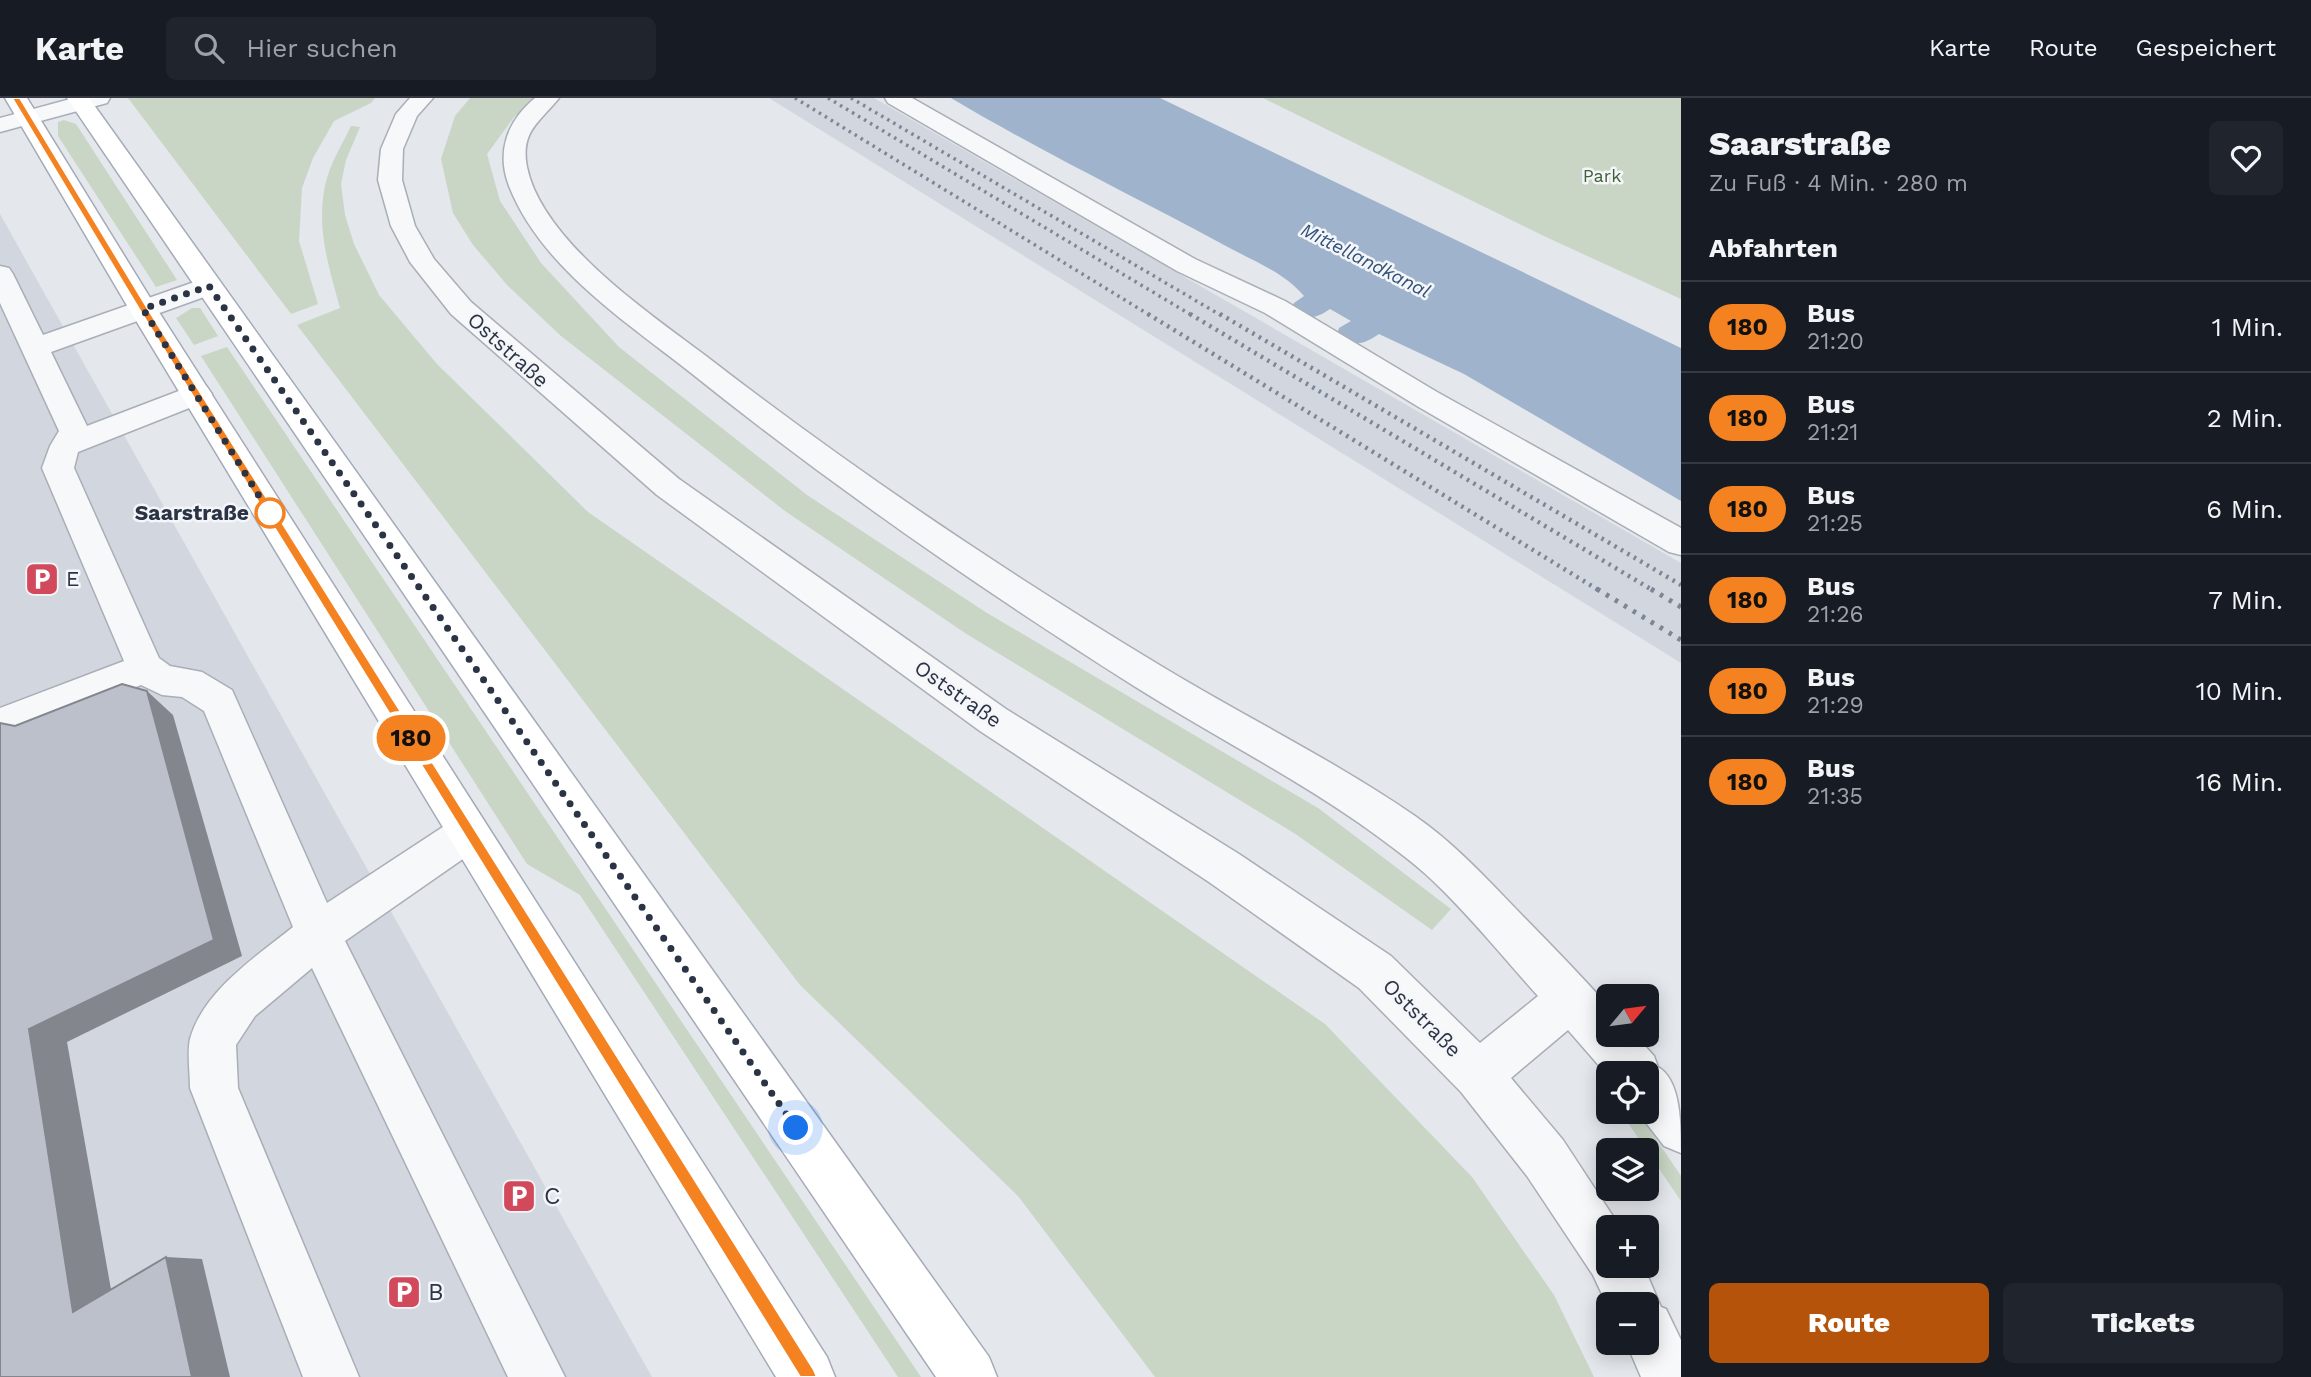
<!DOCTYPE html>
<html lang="de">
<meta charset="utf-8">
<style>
:root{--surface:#171b24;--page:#20242c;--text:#f1f3f6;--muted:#9ea1a6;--line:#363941;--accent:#b45309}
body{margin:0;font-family:"Work Sans",sans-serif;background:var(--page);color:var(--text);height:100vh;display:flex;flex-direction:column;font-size:26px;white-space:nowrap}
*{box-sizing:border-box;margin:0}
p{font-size:23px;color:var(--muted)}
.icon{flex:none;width:38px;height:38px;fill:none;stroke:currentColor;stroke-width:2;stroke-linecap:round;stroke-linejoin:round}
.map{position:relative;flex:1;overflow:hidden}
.sheet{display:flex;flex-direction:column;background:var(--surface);width:630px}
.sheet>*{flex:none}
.badge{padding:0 14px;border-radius:23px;font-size:24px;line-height:46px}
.needle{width:46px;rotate:61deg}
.fabs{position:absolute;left:1596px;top:886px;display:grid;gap:14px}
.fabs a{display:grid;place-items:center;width:63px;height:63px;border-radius:10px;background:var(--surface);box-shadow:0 4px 18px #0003;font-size:35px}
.you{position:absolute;width:35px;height:35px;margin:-18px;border:5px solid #fff;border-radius:50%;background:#1a73e8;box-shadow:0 0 0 10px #1a73e833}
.map>.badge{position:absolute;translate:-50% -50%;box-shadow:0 0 0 4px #fff}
h2{padding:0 28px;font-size:26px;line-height:63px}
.round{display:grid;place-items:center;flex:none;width:74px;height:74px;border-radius:10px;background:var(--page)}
.headline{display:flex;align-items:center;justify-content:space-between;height:119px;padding:0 28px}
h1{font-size:33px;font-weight:800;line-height:52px}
.action{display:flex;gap:14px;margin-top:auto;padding:14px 28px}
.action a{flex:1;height:80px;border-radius:10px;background:var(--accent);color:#fff;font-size:28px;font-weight:800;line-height:80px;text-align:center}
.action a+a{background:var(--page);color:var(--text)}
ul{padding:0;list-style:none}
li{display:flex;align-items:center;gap:21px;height:91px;padding:0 28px;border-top:2px solid var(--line)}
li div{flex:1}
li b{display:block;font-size:26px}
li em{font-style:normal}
li .badge{min-width:77px;font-weight:700;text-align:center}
header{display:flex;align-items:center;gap:42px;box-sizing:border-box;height:98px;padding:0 35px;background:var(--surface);border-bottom:2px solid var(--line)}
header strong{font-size:33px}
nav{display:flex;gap:38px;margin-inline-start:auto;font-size:24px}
.search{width:490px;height:63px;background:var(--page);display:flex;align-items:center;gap:18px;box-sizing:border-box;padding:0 24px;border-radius:10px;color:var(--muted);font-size:26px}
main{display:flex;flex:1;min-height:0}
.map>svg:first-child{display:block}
.built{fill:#d2d6de}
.green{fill:#c9d6c5}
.water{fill:#9fb4cc}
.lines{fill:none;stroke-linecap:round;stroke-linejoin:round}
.minor-casing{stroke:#a9aeb7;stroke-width:3}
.major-casing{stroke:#a3abb8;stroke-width:3}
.minor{fill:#f7f8fa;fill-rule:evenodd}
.major{fill:#fff;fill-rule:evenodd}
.rail-far2{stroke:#7d8696;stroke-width:3.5;stroke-dasharray:2.5 4.5;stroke-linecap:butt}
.rail-far1{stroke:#7d8696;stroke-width:4.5;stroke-dasharray:2.5 5;stroke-linecap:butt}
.rail{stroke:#7d8696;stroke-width:5;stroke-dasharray:3.5 7;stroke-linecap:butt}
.shaded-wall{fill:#83868d}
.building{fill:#bbc0ca;stroke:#83868d;stroke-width:2}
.line{fill:#f58220;stroke:#fff;stroke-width:2}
.walk{stroke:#2b3445;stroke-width:7;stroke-dasharray:0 12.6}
.stop-dot{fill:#fff;stroke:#f58220;stroke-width:3.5}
.labels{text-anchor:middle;stroke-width:5;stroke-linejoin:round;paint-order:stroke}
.far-park-label{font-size:18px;fill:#3f6138;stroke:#f4f6f9}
.far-water-label{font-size:19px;font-style:italic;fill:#34527a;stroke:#f4f6f9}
.street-label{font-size:21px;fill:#2b3445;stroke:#f4f6f9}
.stop-label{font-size:21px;font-weight:bold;fill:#2b3445;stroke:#f4f6f9;text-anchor:end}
.poi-label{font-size:21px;fill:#2b3445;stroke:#f4f6f9;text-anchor:start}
.near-poi-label{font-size:24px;fill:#2b3445;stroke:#f4f6f9;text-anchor:start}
</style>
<header>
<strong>Karte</strong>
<div class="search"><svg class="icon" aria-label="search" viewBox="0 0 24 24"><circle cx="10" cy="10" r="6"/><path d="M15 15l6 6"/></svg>Hier suchen</div>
<nav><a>Karte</a><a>Route</a><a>Gespeichert</a></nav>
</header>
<main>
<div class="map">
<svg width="1681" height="1279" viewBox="0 0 1681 1279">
<rect width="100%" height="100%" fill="#e4e7ec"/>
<g class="built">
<path d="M 769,0 L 874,0 L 1681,465 L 1681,565 Z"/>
<path d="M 0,116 L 652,1279 L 0,1279 Z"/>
</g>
<g class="green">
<path d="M 128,0 L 375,0 L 371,5 L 334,23 L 313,60 L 302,90 L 299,143 L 318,206 L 291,216 Z"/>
<path d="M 470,0 L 537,0 L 514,19 L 487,56 L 500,103 L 541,165 L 619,249 L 807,397 L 987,515 L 1318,710 L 1451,811 L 1432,832 L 1294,735 L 965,535 L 785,413 L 561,238 L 508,188 L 473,147 L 453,115 L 441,61 L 455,18 Z"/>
<path d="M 1263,0 L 1681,0 L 1681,201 L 1546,139 Z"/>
<path d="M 64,22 L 76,26 L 177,182 L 156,189 L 58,38 L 58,24 Z"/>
<path d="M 351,28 L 360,29 L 346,62 L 341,86 L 345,117 L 354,146 L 379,197 L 437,266 L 588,414 L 1325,926 L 1472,1079 L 1554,1197 L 1594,1279 L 1155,1279 L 1018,1098 L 800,887 L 297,227 L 340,210 C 329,170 316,130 325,88 C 329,67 342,47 351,28 Z"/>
<path d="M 192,210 L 200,210 L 218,238 L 194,247 L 176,220 Z"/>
<path d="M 227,249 L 921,1279 L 898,1279 L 580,797 L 527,766 L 201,258 Z"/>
<path d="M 1620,1013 L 1637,1013 L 1681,1078 L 1681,1103 Z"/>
</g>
<path class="water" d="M 951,0 L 1160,0 L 1681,250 L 1681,403 L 1464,276 L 1379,236 C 1361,248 1355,248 1336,239 L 1339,230 L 1351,223 L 1330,211 C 1315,221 1306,223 1290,213 L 1294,205 L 1304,198 C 1284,174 1251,162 1224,147 C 1133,98 1040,53 951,0 Z"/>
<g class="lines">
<g class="minor-casing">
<g id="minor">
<path d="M 74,0 L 110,0 L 107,5 L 0,34 L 0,20 Z"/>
<path d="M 410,0 L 433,0 L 417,18 L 403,51 L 402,82 L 415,128 L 434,161 L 471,204 L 679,381 L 1006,611 L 1239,756 L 1391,858 L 1480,945 L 1538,898 C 1503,859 1470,818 1432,782 C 1410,761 1384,743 1359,725 C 1287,675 1208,635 1134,588 C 979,490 829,386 686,271 C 622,221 540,167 509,88 C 496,54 507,23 535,0 L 559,0 C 540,24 520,33 527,69 C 542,143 649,215 706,258 C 852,371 1004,473 1161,568 C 1245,619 1334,662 1415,718 C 1454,745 1484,778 1517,812 C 1548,844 1579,875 1608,908 L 1608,936 L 1634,936 L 1654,958 L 1658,969 C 1681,982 1681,1027 1681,1055 L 1664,1048 L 1637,1013 L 1647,1013 L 1647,975 L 1608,975 L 1608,978 L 1568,932 L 1511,980 L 1563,1042 L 1620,1129 L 1608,1129 L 1608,1167 L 1643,1167 L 1661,1209 L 1666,1211 L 1681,1242 L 1681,1279 L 1641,1279 L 1626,1244 L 1647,1244 L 1647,1206 L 1608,1206 L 1608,1209 L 1593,1177 L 1527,1078 L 1461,994 L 1359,890 L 1209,784 L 980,633 L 657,397 L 451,216 L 410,164 L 391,128 L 378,82 L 381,51 L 396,16 Z"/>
<path d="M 885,0 L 912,0 L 1195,161 L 1285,203 L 1437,294 L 1681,430 L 1681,457 L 1669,454 L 1417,308 L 1265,215 L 1177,173 L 888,5 Z"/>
<path d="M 0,168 L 9,170 L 13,176 L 43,237 L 200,182 L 209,180 L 218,182 L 222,188 L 218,194 L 51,254 L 87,328 L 197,286 L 207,289 L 212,296 L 207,303 L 78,354 L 74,370 L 159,560 L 170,568 L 202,574 L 232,592 L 327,805 L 455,721 L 469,715 L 483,721 L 489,734 L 483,747 L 345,843 L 565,1279 L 508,1279 L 312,870 L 255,918 L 236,947 L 238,990 L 359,1279 L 303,1279 L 190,990 C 190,975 187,955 190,941 C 203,893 257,858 293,829 L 204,613 L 182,599 L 162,597 L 141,587 L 0,643 L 0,610 L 124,563 L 42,370 L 50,348 L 59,333 L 0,205 Z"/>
</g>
</g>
<g class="major-casing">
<g id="major">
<path d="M 5,0 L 27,0 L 157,211 L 827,1259 L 835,1279 L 776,1279 L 129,211 Z"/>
<path d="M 67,0 L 89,0 L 989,1259 L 997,1279 L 936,1279 Z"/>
</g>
</g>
<use href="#minor" class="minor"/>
<use href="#major" class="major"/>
<g class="rail-far2">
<path d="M 795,0 L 1151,218"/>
<path d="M 828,0 L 1193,218"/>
<path d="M 851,0 L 1222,218"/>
</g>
<g class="rail-far1">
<path d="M 1148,216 L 1600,493"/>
<path d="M 1190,216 L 1654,493"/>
<path d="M 1220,216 L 1681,487"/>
</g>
<g class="rail">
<path d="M 1597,491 L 1681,542"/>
<path d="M 1651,491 L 1681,509"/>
</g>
</g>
<g class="shaded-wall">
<path d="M 147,593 L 173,617 L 242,858 L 67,944 L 115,1214 L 73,1214 L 29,931 Z"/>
<path d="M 166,1159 L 202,1161 L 230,1279 L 192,1279 Z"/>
</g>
<path class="building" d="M 122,586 L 147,593 L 214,842 L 29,931 L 73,1214 L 166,1159 L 192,1279 L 0,1279 L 0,625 L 15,628 Z"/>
<path class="line" d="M 12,0 L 20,0 L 148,211 L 814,1272 L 817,1279 L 800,1279 L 139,211 Z"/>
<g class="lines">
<path class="walk" d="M 270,415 L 274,422 L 143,211 L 209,188 L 796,1030"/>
</g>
<defs>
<g id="parking-square" transform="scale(1.75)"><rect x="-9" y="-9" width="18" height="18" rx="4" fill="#d1495b" stroke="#f4f6f9"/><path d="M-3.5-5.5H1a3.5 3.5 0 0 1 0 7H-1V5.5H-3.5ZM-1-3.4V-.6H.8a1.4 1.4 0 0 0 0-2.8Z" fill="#fff"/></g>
</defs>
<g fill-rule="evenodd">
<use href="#parking-square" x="42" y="481"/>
<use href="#parking-square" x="519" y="1098"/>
<use href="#parking-square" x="404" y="1194"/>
</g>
<circle class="stop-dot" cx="270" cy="415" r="14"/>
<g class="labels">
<g class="far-park-label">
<text x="1602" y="84">Park</text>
</g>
<g class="far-water-label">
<text transform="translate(1366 162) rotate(27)" y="7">Mittellandkanal</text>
</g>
<g class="street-label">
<text transform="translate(508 252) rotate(42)" y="7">Oststraße</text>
<text transform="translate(958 596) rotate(35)" y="7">Oststraße</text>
<text transform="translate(1422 920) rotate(45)" y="7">Oststraße</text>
</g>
<g class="stop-label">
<text x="249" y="422">Saarstraße</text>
</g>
<g class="poi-label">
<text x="66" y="488">E</text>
</g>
<g class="near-poi-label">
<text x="544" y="1106">C</text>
<text x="428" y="1202">B</text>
</g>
</g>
</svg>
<div class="fabs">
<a><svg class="needle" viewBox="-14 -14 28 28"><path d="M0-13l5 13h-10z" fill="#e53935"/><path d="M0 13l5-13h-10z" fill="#9ea1a6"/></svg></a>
<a><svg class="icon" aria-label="locate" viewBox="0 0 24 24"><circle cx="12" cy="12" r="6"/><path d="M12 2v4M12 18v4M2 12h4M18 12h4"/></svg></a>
<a><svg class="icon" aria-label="layers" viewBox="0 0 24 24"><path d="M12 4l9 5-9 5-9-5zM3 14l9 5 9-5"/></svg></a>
<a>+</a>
<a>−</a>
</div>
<div class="you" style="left:796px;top:1030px"></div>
<b class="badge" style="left:411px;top:640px;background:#f58220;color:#111">180</b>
</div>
<section class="sheet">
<div class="headline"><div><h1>Saarstraße</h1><p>Zu Fuß · 4 Min. · 280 m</p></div><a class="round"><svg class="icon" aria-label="heart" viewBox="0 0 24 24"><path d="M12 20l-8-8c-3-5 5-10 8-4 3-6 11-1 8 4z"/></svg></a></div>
<h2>Abfahrten</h2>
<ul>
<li><span class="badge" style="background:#f58220;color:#111">180</span><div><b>Bus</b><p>21:20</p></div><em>1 Min.</em></li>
<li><span class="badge" style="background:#f58220;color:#111">180</span><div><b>Bus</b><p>21:21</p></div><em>2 Min.</em></li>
<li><span class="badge" style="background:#f58220;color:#111">180</span><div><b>Bus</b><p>21:25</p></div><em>6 Min.</em></li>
<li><span class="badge" style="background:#f58220;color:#111">180</span><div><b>Bus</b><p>21:26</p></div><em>7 Min.</em></li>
<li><span class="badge" style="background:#f58220;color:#111">180</span><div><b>Bus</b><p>21:29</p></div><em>10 Min.</em></li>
<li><span class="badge" style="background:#f58220;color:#111">180</span><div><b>Bus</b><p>21:35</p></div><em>16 Min.</em></li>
</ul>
<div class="action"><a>Route</a><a>Tickets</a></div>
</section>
</main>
